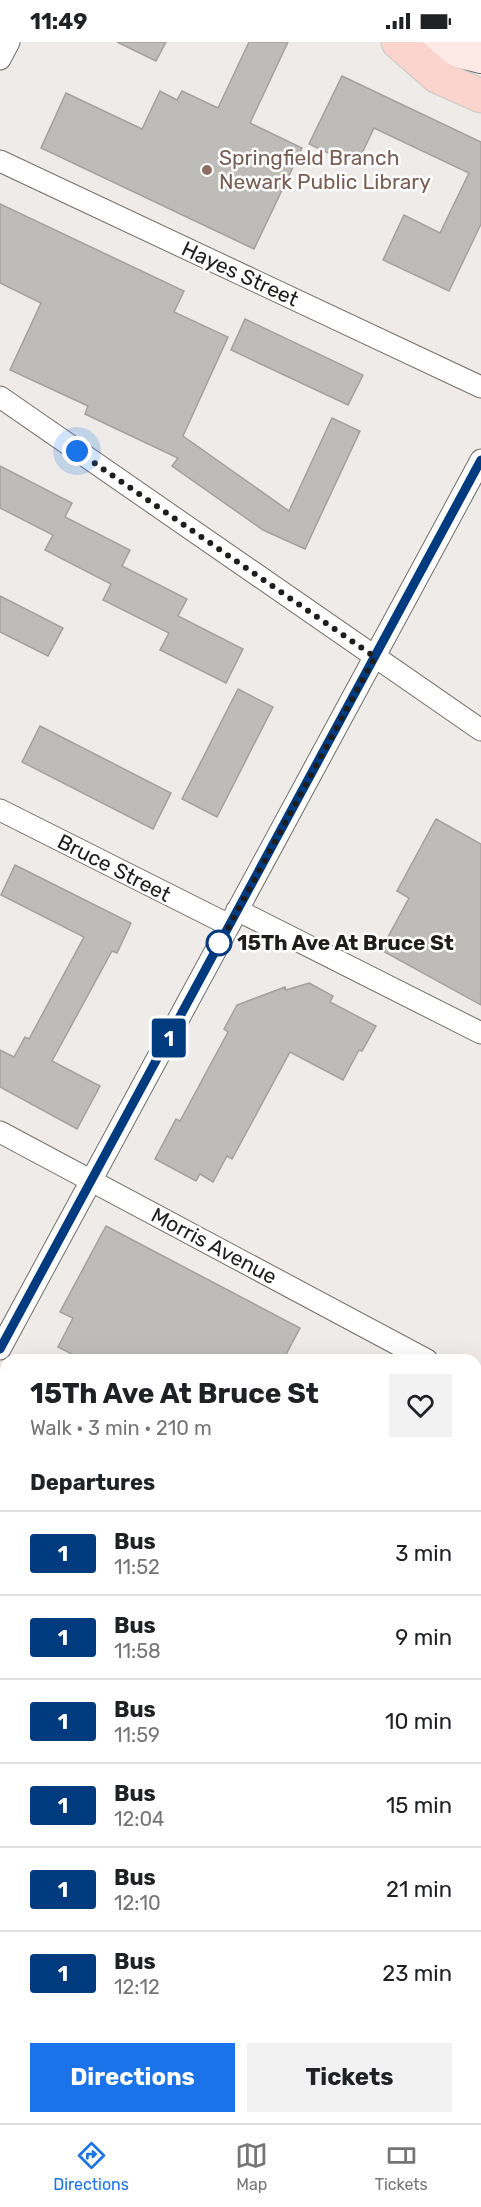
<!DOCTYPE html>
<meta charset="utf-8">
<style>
:root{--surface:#fff;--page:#f2f2f2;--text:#202124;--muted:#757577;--line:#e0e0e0;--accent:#1a73e8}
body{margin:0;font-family:Rubik,sans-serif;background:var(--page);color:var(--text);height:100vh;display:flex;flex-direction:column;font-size:22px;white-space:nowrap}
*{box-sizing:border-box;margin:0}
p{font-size:20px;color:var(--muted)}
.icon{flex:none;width:33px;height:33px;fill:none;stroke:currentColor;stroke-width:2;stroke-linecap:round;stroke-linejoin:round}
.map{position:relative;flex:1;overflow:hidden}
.details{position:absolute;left:0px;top:1312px;width:482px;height:770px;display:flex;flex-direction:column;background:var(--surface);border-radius:18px 18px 0 0;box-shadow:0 6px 24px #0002}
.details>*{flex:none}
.badge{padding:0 12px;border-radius:4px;font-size:21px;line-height:39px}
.you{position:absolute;width:30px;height:30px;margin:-15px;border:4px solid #fff;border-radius:50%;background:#1a73e8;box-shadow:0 0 0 9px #1a73e833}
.map>.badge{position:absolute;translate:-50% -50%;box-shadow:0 0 0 3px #fff}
h2{padding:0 30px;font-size:22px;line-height:54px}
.round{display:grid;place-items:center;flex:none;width:63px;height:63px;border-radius:0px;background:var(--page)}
.headline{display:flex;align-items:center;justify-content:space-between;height:102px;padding:0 30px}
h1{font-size:28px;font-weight:700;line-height:45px}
.cta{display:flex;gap:12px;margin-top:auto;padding:12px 30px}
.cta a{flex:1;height:69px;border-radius:0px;background:var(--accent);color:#fff;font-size:24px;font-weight:700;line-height:69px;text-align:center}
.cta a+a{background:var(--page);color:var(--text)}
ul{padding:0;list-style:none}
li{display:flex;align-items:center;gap:18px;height:84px;padding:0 30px;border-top:2px solid var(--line)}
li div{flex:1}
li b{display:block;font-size:22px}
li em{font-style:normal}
li .badge{min-width:66px;font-weight:700;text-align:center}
.status{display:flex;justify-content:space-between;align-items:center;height:42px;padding:0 30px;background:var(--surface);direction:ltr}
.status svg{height:16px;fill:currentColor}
.dock{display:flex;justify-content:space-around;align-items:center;height:84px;border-top:2px solid var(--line);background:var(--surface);font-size:16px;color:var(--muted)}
.dock a{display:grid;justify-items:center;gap:3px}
.dock .current{color:var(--accent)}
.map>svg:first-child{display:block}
.built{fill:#e5ded4}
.building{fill:#bebcb8;stroke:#a3a19e;stroke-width:1.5}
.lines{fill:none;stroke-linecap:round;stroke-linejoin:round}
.minor-casing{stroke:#716f6c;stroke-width:23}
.secondary-casing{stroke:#716f6c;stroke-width:34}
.primary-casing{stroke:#c9c9c9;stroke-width:35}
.minor{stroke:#fff;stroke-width:21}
.secondary{stroke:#fdeae6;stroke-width:32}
.primary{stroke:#fbd4ce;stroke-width:33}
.line-casing{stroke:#fff;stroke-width:14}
.line{stroke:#003b80;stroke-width:9}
.walk{stroke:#1f1e1d;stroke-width:6;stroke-dasharray:0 10.8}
.education-dot{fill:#8d6e63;stroke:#fff;stroke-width:2}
.stop-dot{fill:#fff;stroke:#003b80;stroke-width:3}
.labels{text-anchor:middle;stroke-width:5;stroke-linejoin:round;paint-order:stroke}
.education-label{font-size:21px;fill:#785e54;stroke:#fff;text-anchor:start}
.street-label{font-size:21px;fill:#1f1e1d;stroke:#fff}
.stop-label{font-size:21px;font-weight:bold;fill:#1f1e1d;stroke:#fff;text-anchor:start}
</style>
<div class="status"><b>11:49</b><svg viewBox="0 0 49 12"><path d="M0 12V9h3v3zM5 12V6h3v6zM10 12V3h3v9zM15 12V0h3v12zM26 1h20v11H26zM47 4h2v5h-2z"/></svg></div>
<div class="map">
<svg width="481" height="2081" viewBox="0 0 481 2081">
<rect width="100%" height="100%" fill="#eeebe8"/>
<g class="built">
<path d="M 0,1714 L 6,1718 L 6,1965 L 0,1962 Z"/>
<path d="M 0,2012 L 6,2015 L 6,2076 L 119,2076 L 128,2081 L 0,2081 Z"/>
<path d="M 222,2076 L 326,2076 L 324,2081 L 231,2081 Z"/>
</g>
<g class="building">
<path d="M 117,0 L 166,0 L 156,19 Z"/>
<path d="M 249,0 L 288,0 L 250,81 L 302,106 L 254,207 L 41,106 L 66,51 L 142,87 L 160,49 L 177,58 L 182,49 L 218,66 Z"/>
<path d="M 342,34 L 481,100 L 481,182 L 449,249 L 383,218 L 404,173 L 440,191 L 469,131 L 374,86 L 356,124 L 309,102 Z"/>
<path d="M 0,162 L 184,249 L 174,270 L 228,295 L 183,394 L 289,469 L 332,376 L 360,389 L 305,507 L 263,488 L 172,424 L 178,416 L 85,372 L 88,364 L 10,328 L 41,261 L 0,241 Z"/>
<path d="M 245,277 L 363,333 L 348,363 L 231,308 Z"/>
<path d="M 0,424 L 72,461 L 65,475 L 130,508 L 122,524 L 187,557 L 178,574 L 243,607 L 226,641 L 160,608 L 169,591 L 103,558 L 111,542 L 45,508 L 53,493 L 0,466 Z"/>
<path d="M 0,554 L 63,586 L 48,614 L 0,590 Z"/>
<path d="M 238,647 L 273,665 L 217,775 L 182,757 Z"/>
<path d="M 40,684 L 171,751 L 153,787 L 22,720 Z"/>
<path d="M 436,777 L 481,802 L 481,963 L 381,908 L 409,856 L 397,849 Z"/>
<path d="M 15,823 L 131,881 L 117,911 L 112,909 L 52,1019 L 100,1044 L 77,1087 L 0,1045 L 0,1008 L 14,1015 L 25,995 L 29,997 L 84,895 L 1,853 Z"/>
<path d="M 309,941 L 333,954 L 330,960 L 376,984 L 362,1009 L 359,1008 L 343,1038 L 290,1010 L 232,1117 L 227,1114 L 213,1140 L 200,1132 L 196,1139 L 155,1117 L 176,1077 L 180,1079 L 228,990 L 224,987 L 237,963 L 285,945 L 286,948 Z"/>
<path d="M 106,1184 L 300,1286 L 283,1318 L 83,1318 L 58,1305 L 73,1276 L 60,1270 Z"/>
</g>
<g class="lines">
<g class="minor-casing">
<g id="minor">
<path d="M 0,17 L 9,0"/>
<path d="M 0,119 L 481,345"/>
<path d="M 0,355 L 481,688"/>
<path d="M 0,768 L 229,883"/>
<path d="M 237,868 L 481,991"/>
<path d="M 0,1090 L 427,1318"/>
<path d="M 0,1307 L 481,418"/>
<path d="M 476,1344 L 481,1347"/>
<path d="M 0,1385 L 6,1388"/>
<path d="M 476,1638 L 481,1641"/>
<path d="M 476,1882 L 481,1872"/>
<path d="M 0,1980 L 6,1983"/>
<path d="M 182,2076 L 192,2081"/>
<path d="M 368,2081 L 371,2076"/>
</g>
</g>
<g class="secondary-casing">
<g id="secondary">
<path d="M 421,0 L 481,15"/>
<path d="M 0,1676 L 6,1679"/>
<path d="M 476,1934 L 481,1937"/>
</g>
</g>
<g class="primary-casing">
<path id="primary" d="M 398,0 L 438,35 L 481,54"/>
</g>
<use href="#minor" class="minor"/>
<use href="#secondary" class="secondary"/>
<use href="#primary" class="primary"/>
</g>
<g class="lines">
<g class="line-casing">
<path id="line" d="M 0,1307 L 481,418"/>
</g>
<use href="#line" class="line"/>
<path class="walk" d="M 77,409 L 375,615 L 219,903 L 219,901"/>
</g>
<circle class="education-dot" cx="207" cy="128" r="6"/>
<circle class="stop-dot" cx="219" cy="901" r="12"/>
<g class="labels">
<g class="education-label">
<text x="219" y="123">Springfield Branch<tspan x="219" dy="24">Newark Public Library</tspan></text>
</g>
<g class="street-label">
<text transform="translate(240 232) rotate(25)" y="7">Hayes Street</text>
<text transform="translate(114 826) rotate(27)" y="7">Bruce Street</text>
<text transform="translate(214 1204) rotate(28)" y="7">Morris Avenue</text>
</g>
<g class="stop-label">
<text x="237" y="908">15Th Ave At Bruce St</text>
</g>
</g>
</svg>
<div class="you" style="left:77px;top:409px"></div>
<b class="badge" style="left:169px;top:996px;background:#003b80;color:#fff">1</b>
<section class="details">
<div class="headline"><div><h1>15Th Ave At Bruce St</h1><p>Walk · 3 min · 210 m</p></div><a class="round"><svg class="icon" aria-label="heart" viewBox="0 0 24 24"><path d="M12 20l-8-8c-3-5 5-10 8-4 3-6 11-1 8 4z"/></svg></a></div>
<h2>Departures</h2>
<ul>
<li><span class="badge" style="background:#003b80;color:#fff">1</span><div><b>Bus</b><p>11:52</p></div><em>3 min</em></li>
<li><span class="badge" style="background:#003b80;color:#fff">1</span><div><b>Bus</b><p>11:58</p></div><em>9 min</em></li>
<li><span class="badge" style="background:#003b80;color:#fff">1</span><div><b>Bus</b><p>11:59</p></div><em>10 min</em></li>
<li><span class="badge" style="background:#003b80;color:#fff">1</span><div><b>Bus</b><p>12:04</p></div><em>15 min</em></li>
<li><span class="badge" style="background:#003b80;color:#fff">1</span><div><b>Bus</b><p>12:10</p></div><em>21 min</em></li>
<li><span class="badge" style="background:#003b80;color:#fff">1</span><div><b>Bus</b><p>12:12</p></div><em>23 min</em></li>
</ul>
<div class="cta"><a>Directions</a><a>Tickets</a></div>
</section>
</div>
<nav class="dock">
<a class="current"><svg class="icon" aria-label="directions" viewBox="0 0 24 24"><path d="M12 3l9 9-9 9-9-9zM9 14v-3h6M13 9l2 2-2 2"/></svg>Directions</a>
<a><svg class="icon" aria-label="map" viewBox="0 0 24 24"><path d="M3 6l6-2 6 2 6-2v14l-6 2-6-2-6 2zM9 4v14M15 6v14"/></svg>Map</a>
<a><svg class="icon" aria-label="tickets" viewBox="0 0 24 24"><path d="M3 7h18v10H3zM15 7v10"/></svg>Tickets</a>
</nav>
